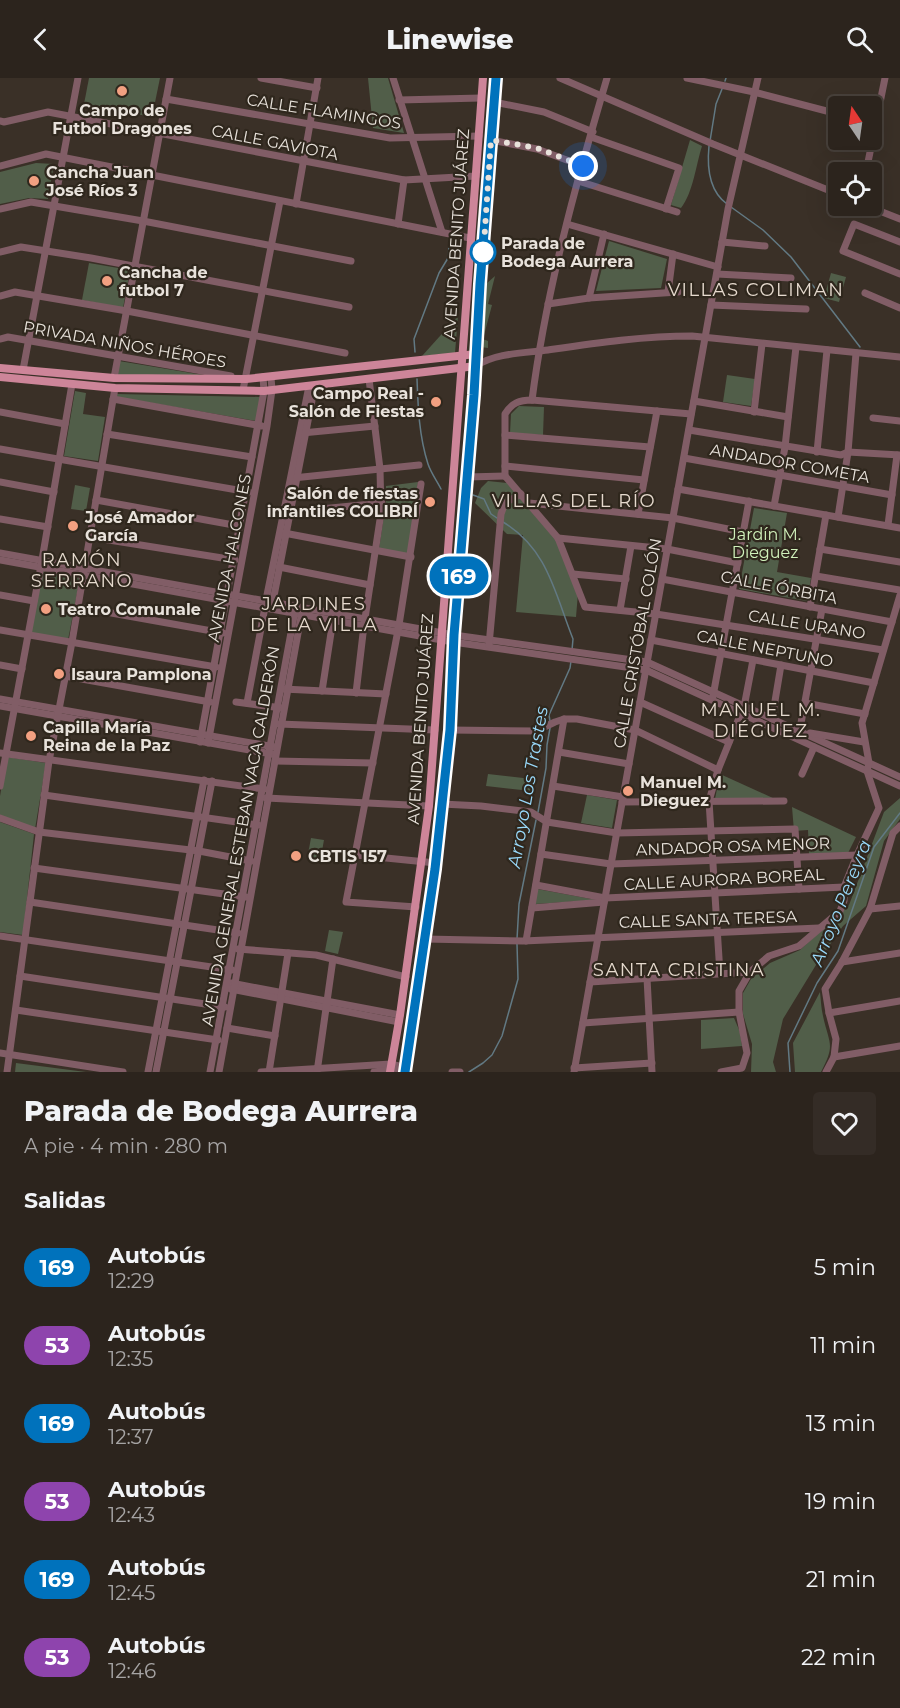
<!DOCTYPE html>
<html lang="es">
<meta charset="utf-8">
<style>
:root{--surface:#2c241d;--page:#342c26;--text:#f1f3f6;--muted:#a6a4a4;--line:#48413b}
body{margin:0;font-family:Montserrat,sans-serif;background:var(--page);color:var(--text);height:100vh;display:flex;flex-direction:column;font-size:22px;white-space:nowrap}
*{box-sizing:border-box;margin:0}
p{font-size:20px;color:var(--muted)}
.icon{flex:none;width:33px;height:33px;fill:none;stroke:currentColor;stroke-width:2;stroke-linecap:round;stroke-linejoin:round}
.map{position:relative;height:994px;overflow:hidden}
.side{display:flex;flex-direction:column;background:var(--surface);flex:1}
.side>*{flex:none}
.badge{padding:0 12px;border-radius:20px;font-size:21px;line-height:39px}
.needle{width:39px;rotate:347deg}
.controls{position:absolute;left:828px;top:18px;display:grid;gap:12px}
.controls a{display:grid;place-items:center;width:54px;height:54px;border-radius:6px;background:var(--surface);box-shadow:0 6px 24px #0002,0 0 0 2px var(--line);font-size:30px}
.you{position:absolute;width:30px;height:30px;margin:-15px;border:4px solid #fff;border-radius:50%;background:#1a73e8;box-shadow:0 0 0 9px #1a73e833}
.map>.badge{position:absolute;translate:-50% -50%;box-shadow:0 0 0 3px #fff}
h2{padding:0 24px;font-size:22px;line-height:54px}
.round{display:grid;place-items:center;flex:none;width:63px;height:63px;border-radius:6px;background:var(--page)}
.headline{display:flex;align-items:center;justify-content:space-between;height:102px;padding:0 24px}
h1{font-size:28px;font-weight:800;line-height:45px}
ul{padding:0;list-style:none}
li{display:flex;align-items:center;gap:18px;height:78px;padding:0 24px}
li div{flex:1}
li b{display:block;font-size:22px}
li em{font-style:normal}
li .badge{min-width:66px;font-weight:700;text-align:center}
header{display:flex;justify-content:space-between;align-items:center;height:78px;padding:0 24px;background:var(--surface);font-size:27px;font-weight:800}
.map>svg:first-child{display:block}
.green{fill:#515e49}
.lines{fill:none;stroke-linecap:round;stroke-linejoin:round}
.stream{stroke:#627983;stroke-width:1.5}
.minor{stroke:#815d66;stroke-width:7}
.major{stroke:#cd8599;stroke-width:8}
.line-casing{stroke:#fff;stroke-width:14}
.line{stroke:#0072bc;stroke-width:9}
.walk{stroke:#e8e2db;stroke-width:6;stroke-dasharray:0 10.8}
.poi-dot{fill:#f2a081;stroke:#2f271d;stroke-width:2}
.stop-dot{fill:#fff;stroke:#0072bc;stroke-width:3}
.labels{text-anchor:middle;stroke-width:4.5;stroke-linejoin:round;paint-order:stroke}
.poi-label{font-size:16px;font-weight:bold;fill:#e8e2db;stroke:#2f271d;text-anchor:start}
.street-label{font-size:16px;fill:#e8e2db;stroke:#2f271d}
.stop-label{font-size:16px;font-weight:bold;fill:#e8e2db;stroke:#2f271d;text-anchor:start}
.park-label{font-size:16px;fill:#d0f1bb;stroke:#2f271d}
.neighbourhood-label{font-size:18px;letter-spacing:1.5px;fill:#e6dace;stroke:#2f271d}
.water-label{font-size:18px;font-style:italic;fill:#99d9fa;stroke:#2f271d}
</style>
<header><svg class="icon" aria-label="back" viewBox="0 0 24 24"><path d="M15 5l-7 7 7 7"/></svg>Linewise<svg class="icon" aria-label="search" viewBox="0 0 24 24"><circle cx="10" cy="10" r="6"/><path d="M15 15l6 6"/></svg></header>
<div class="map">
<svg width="900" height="994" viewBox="0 0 900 994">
<rect width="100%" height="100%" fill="#3a3027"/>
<g class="green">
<path d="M 89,0 L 160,0 L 152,39 L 84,26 Z"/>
<path d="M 368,0 L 388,0 L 404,55 L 373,50 Z"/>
<path d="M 690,62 L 702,68 C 696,87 693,115 681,130 L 671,127 Z"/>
<path d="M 36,85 L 54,86 L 48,121 L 29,120 L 0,126 L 0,94 Z"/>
<path d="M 609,163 L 667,181 L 661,210 L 596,213 Z"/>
<path d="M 89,185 L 130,192 L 123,230 L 82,222 Z"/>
<path d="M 831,195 L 846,199 L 839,224 L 824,220 Z"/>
<path d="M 495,198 L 488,226 L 492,227 L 483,261 L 488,263 L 488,270 L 481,269 L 486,206 Z"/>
<path d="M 458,238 L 455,275 L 422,278 Z"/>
<path d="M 119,283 L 209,298 L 116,297 Z"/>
<path d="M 727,297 L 755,301 L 751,328 L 723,324 Z"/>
<path d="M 75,313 L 86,315 L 83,336 L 105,339 L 98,383 L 64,378 Z"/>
<path d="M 117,316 L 260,319 L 256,343 L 117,319 Z"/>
<path d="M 519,328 L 544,329 L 543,357 L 510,355 L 511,336 Z"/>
<path d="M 488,403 L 507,405 L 558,464 L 578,515 L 576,539 L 516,534 L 523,457 L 507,456 L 475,425 L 481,410 Z"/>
<path d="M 418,404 L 409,477 L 379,471 L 386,424 L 386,408 Z"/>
<path d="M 75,407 L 90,410 L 86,433 L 71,431 Z"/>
<path d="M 754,430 L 787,435 L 777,494 L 811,500 L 807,523 L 739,511 Z"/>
<path d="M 42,493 L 80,500 L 68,562 L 30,555 Z"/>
<path d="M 7,679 L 46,685 L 35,751 L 0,737 L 0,718 Z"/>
<path d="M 488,696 L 532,701 L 531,713 L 486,708 Z"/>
<path d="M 720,696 L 775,721 L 715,721 Z"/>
<path d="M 587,717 L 617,722 L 612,750 L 581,745 Z"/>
<path d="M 900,720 L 900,741 L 884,763 L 866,828 L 843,848 L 819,882 L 783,941 L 773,984 L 776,994 L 751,994 L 752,966 L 743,936 L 743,915 L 751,901 L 770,885 L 800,872 L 849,827 L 884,734 Z"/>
<path d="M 792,729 L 856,759 L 848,775 L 809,776 L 808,752 L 794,753 Z"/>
<path d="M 0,744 L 34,756 L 23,857 L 0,854 Z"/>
<path d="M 311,760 L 324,762 L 320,784 L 307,781 Z"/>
<path d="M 537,811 L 597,822 L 535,826 Z"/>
<path d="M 329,852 L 343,854 L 338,876 L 325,873 Z"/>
<path d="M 820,914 C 821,922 821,930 823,938 C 829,966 836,966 821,994 L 795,994 L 793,965 Z"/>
<path d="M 734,940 L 740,954 L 742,968 L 701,971 L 701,942 Z"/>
<path d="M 16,985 L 86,994 L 15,994 Z"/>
</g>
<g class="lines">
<g class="stream">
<path d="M 725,3 L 726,0"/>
<path d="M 710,63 L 716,26 L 722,11"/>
<path d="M 709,68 C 707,88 709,113 727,126"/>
<path d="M 731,129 L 763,152 L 791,179 L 860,269"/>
<path d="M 415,274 L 414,261 L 439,195 L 448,180 L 450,158"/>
<path d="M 417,301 C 418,329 419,358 428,386 C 431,395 437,403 441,411"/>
<path d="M 473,417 L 484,421 L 491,436 L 497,440"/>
<path d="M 503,444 C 548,471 555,516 573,561 L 572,572"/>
<path d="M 550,643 L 549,637 L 570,590 L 571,583"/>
<path d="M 538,734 L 546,690 L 547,667 L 550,650"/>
<path d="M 517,861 L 519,826 L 536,742"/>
<path d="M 469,994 L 483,985 L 492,977 L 502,958 L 518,901 L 517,866"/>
<path d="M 790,994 L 788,965 L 817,905 L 838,873 L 874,769 L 900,735"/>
</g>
<g class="minor">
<path d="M 261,0 L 317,10"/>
<path d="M 393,0 L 442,154"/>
<path d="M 560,0 L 713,66 L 838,116"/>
<path d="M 687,0 L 754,14 L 838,36"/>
<path d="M 166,21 L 390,60 L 479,58"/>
<path d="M 399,22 L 481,20"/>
<path d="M 494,24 L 544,34 L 593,54"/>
<path d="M 0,43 L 4,44 L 48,34 L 404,102 L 476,98"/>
<path d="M 591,59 L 679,90 L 666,131"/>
<path d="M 491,62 L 537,71 L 583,88"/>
<path d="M 0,88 L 46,76 L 470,160"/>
<path d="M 866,94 L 885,0"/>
<path d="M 578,103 L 677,134"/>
<path d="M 296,126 L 318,0"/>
<path d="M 867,128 L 900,141"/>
<path d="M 0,131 L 31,124 L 143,143 L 351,183"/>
<path d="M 398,146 L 404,102"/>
<path d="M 567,146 L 718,189"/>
<path d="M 722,164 L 765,168"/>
<path d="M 900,164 L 854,146 L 843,173 L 900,196"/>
<path d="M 0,174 L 21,169 L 91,180 L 349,229"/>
<path d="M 717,196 L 791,200"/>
<path d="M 668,214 L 673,176"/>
<path d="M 865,215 L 900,230"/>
<path d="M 0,218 L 15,214 L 127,233 L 345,275"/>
<path d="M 589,220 L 604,156"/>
<path d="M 548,226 L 589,220 L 678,214"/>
<path d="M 711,227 L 806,231"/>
<path d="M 0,261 L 8,259 L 231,298"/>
<path d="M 476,288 C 495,275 525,275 548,272 C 596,265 643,258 692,258 L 900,279"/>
<path d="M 23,292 L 78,0"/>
<path d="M 114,300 L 170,0"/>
<path d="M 243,312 L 280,123"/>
<path d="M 113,321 L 262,348"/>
<path d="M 532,322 C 546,213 576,105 607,0"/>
<path d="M 694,323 L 788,339"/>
<path d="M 0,334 L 65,346"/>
<path d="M 754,334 L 762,266"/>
<path d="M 873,340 L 900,343"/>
<path d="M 689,352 L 841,377 L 848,374 L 900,377"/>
<path d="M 302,355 L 375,348"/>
<path d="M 107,356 L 252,379"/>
<path d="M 505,357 L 650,369"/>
<path d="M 0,371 L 249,414"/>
<path d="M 817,374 L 827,272"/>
<path d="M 684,380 L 892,417"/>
<path d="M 505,388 L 644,402"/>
<path d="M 505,398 L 558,460 L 585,529 L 656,536 L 883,572"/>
<path d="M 505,398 L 505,336 C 512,325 519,322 532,322 L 691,336"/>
<path d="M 467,399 L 505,398"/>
<path d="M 293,400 L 419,387"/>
<path d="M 0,404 L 54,414"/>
<path d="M 678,411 L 900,450"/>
<path d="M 96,422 L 239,448"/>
<path d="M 529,425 L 673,440 L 743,454"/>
<path d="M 774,428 L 785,369 L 796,269"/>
<path d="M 290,434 L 382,425"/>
<path d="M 638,436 L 657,333"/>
<path d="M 838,439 L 848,374 L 856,275"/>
<path d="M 0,441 L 48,449"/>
<path d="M 888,447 L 897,377"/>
<path d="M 284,455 L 411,479"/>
<path d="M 90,459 L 235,482"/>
<path d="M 558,460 L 667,471 L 738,485"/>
<path d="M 820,471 L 900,484"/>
<path d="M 0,475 L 454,557 L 647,584 L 900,699"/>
<path d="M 0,482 L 453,564 L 646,592 L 900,708"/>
<path d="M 279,489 L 370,507"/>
<path d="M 573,496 L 626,501"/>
<path d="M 816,498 L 900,512"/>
<path d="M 662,501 L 892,544"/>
<path d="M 0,517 L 34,523"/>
<path d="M 266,522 L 309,308"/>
<path d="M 273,523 L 315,307"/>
<path d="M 78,529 L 223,555"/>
<path d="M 810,529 L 826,437"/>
<path d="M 620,532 L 631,468"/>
<path d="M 0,552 L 216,589"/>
<path d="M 651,562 L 874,605"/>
<path d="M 489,567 L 501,436 L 505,425 L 521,416"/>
<path d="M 0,587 L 22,591"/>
<path d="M 65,598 L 210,624"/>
<path d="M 283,611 L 386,616"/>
<path d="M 322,613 L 333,542"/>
<path d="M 356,615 L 364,547 L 381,435 L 380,391 L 369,301"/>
<path d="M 713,618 L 749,423"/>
<path d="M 0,621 L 275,669"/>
<path d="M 236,624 L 282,630"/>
<path d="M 640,624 L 729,664"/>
<path d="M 247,625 L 265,529"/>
<path d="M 805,625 L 865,636"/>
<path d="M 0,628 L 272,676"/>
<path d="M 744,629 L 753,582"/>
<path d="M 772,641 L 781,587"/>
<path d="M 279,646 L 435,652"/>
<path d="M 450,652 L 536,653 L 555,644 L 564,641 L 577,641 L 635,652 L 718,692"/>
<path d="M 810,655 L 864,664"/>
<path d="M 799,656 L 822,531"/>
<path d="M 200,664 L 264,313 L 263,299"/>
<path d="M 208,665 L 267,348 L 272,312 L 271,299"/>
<path d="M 559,674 L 629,686"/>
<path d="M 0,675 L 264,711"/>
<path d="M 275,683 L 373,685"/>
<path d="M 802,696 L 814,669"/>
<path d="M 0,708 L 42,482 L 72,306"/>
<path d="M 553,708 L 623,719"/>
<path d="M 44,717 L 258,747"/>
<path d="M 266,720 L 429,728"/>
<path d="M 622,724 L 784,723"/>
<path d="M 442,726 L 481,728 L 531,734 L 547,744 L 617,755 L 795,751 L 799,811"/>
<path d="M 0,740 L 39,754 L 199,773 L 251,783"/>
<path d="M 541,776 L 611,786 L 857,777"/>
<path d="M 356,777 L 436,785"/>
<path d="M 34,790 L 246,819"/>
<path d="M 536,807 L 605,820 L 844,809"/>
<path d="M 30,824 L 238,855"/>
<path d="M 416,829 L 346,824 L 399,547 L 421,406"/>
<path d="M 532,830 L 604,824"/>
<path d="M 870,831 L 900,828"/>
<path d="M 0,858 L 232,892"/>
<path d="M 425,861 L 523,863 L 819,850"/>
<path d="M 526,863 L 564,641"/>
<path d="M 238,871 L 316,877 L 406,899"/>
<path d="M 842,884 L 900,875"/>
<path d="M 720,896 L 709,723 L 718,692 L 741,635"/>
<path d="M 20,898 L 225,929"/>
<path d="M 647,900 L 652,994"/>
<path d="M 590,904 L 750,894"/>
<path d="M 231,905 L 400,937"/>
<path d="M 231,911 L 399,944"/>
<path d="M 16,932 L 218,962"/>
<path d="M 829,935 L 900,923"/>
<path d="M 583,945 L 739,934"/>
<path d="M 227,950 L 275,958"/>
<path d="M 0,975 L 123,994"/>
<path d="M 834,979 L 900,968"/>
<path d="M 574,990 L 652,985"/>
<path d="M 7,994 L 49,683 L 72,564 L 115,310"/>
<path d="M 148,994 L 204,702"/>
<path d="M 156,994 L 212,703"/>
<path d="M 210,994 L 295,533"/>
<path d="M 219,994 L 302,533"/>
<path d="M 261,994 L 391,986 L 406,990"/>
<path d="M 269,994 L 288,875"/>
<path d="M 317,994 L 333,881"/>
<path d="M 374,994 L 404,990"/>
<path d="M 452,994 L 460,994"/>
<path d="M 574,994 L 728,131 L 758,0"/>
<path d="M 721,994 L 742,990 L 747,975 L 739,934 L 739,913 L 750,894 L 769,878 L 799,868 L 840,833 L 844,823 L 844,809 L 857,777 L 879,730 L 867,693 L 869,685 L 862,645 L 900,517"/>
<path d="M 826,994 L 834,979 L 836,961 L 829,935 L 825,911 L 842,884 L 870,831 L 893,755 L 900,748"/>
</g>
<g class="major">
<path d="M 0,290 L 114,300 L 246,301 L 476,276"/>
<path d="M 0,299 L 115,310 L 264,313 L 476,288"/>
<path d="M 390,994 L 400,937 L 429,728 L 483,0"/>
<path d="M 405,994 L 435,791 L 450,652 L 454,557 L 474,317 L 480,206 L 496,0"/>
</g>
</g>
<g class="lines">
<g class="line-casing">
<path id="line" d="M 405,994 L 435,791 L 450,652 L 454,557 L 474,317 L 480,206 L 496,0"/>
</g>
<use href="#line" class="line"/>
<path class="walk" d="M 483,174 L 483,180 L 491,62 L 537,70 L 583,88"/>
</g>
<g class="poi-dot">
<circle cx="122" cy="13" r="6"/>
<circle cx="34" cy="103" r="6"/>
<circle cx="107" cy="203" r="6"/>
<circle cx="436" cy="324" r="6"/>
<circle cx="430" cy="424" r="6"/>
<circle cx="73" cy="448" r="6"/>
<circle cx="46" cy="531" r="6"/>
<circle cx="59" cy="596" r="6"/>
<circle cx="31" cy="658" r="6"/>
<circle cx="628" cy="713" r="6"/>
<circle cx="296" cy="778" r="6"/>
</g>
<circle class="stop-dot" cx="483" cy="174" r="12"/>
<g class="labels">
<g class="poi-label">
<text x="122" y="38" text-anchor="middle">Campo de<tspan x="122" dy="18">Futbol Dragones</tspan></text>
<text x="46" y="100">Cancha Juan<tspan x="46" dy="18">José Ríos 3</tspan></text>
<text x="119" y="200">Cancha de<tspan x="119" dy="18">futbol 7</tspan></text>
<text x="424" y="321" text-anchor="end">Campo Real -<tspan x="424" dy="18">Salón de Fiestas</tspan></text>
<text x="418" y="421" text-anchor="end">Salón de fiestas<tspan x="418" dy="18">infantiles COLIBRÍ</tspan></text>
<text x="85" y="445">José Amador<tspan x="85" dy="18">García</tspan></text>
<text x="58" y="537">Teatro Comunale</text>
<text x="71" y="602">Isaura Pamplona</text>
<text x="43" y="655">Capilla María<tspan x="43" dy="18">Reina de la Paz</tspan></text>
<text x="640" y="710">Manuel M.<tspan x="640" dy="18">Dieguez</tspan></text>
<text x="308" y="784">CBTIS 157</text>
</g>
<g class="street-label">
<text transform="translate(324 33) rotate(9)" y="6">CALLE FLAMINGOS</text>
<text transform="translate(275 64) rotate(11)" y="6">CALLE GAVIOTA</text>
<text transform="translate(456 156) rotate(-86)" y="6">AVENIDA BENITO JUÁREZ</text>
<text transform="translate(125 266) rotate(10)" y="6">PRIVADA NIÑOS HÉROES</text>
<text transform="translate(790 385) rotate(10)" y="6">ANDADOR COMETA</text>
<text transform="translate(229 480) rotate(-79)" y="6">AVENIDA HALCONES</text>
<text transform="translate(779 509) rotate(11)" y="6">CALLE ÓRBITA</text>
<text transform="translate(807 546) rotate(9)" y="6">CALLE URANO</text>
<text transform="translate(637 565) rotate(-80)" y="6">CALLE CRISTÓBAL COLÓN</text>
<text transform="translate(765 570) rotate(11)" y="6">CALLE NEPTUNO</text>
<text transform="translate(420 641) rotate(-86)" y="6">AVENIDA BENITO JUÁREZ</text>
<text transform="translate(240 758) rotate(-80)" y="6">AVENIDA GENERAL ESTEBAN VACA CALDERÓN</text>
<text transform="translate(733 768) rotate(-2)" y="6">ANDADOR OSA MENOR</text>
<text transform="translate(724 801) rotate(-3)" y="6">CALLE AURORA BOREAL</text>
<text transform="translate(708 841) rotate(-2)" y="6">CALLE SANTA TERESA</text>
</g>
<g class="stop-label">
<text x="501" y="171">Parada de<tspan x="501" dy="18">Bodega Aurrera</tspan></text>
</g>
<g class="park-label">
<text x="765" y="462">Jardín M.<tspan x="765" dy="18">Dieguez</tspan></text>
</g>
<g class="neighbourhood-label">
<text x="756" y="218">VILLAS COLIMAN</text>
<text x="574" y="429">VILLAS DEL RÍO</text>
<text x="82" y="488">RAMÓN<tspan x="82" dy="21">SERRANO</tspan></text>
<text x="314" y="532">JARDINES<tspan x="314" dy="21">DE LA VILLA</tspan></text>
<text x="761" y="638">MANUEL M.<tspan x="761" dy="21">DIÉGUEZ</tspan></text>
<text x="679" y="898">SANTA CRISTINA</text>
</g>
<g class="water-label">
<text transform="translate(528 709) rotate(-80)" y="6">Arroyo Los Trastes</text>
<text transform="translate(841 825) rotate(-68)" y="6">Arroyo Pereyra</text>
</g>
</g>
</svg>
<div class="controls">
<a><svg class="needle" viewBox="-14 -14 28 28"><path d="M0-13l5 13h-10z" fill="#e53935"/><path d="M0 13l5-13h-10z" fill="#a6a4a4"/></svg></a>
<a><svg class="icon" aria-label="locate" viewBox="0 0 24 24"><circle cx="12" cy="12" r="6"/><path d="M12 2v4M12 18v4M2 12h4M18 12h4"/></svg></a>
</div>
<div class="you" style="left:583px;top:88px"></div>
<b class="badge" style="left:459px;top:498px;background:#0072bc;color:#fff">169</b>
</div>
<section class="side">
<div class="headline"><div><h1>Parada de Bodega Aurrera</h1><p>A pie · 4 min · 280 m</p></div><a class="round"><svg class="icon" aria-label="heart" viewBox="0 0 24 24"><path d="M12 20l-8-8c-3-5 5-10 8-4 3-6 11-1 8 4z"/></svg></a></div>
<h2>Salidas</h2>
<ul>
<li><span class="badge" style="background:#0072bc;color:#fff">169</span><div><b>Autobús</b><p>12:29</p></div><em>5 min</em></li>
<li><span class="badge" style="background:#8e44ad;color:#fff">53</span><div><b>Autobús</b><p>12:35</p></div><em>11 min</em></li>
<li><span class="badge" style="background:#0072bc;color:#fff">169</span><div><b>Autobús</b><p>12:37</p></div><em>13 min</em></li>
<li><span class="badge" style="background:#8e44ad;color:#fff">53</span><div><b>Autobús</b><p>12:43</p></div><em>19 min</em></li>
<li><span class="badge" style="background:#0072bc;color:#fff">169</span><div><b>Autobús</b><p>12:45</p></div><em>21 min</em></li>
<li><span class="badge" style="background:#8e44ad;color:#fff">53</span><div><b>Autobús</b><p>12:46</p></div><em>22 min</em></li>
</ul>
</section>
